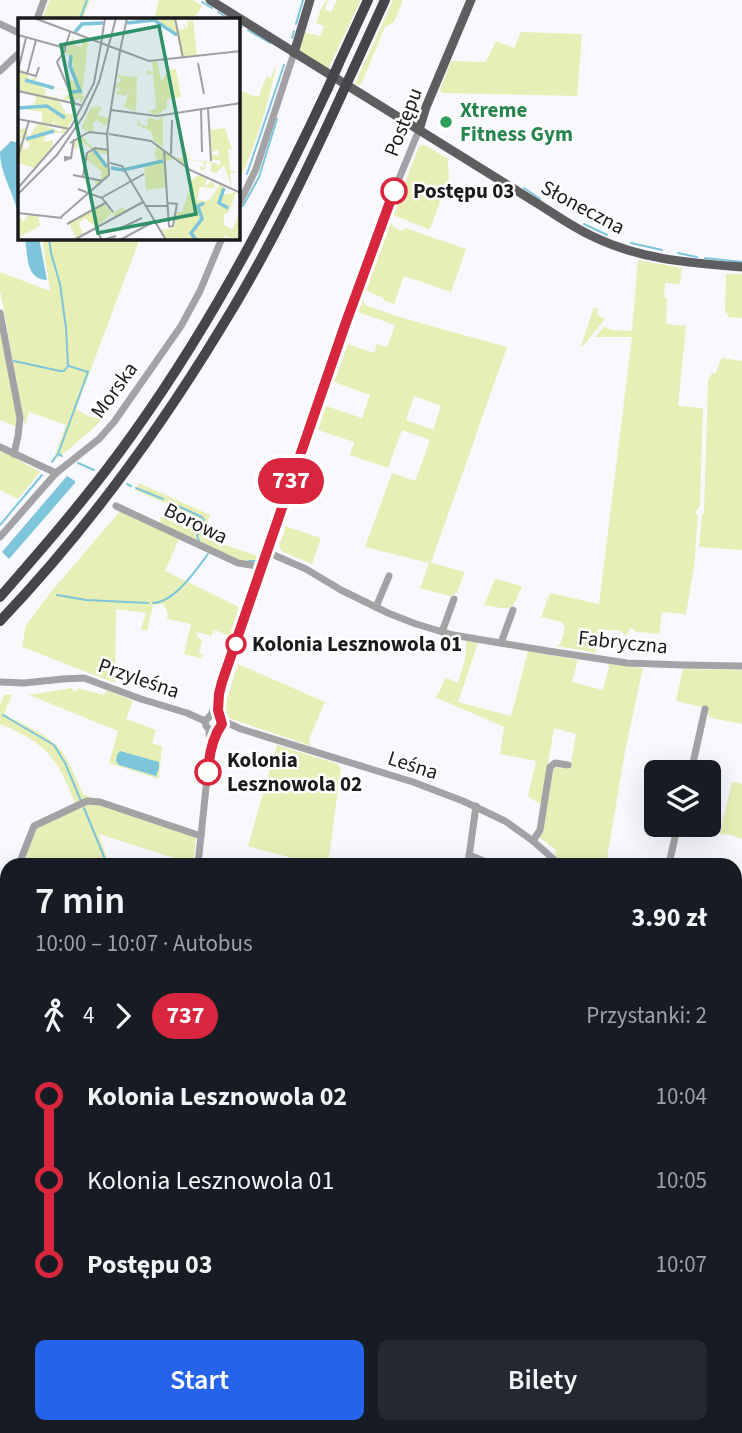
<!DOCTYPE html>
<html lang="pl">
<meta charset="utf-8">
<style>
:root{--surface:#171b24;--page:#242831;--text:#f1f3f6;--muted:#9ea1a6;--accent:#2563eb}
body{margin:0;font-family:"Source Sans 3",sans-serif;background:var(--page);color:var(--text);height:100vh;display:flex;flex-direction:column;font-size:26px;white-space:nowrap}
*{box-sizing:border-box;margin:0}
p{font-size:23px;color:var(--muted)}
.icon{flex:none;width:38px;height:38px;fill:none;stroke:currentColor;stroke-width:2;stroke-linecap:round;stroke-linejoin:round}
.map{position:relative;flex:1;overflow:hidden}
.drawer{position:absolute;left:0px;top:858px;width:742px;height:576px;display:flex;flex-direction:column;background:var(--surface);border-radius:21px 21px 0 0;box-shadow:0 7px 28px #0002}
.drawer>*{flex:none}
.badge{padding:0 14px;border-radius:23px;font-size:24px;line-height:46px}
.controls{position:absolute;left:644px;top:760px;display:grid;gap:14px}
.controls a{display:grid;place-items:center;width:77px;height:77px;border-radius:10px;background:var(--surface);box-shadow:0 7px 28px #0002;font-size:35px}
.map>.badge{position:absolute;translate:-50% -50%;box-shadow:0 0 0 4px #fff}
.legs{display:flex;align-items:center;gap:10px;height:77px;padding:0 35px;font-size:23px}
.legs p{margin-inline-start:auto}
.headline{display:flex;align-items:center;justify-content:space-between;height:119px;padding:0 35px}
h1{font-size:38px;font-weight:600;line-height:52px}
.primary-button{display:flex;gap:14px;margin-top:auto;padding:14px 35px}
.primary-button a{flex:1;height:80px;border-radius:10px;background:var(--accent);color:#fff;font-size:28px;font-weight:600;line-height:80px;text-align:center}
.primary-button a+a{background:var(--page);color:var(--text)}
ul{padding:0 35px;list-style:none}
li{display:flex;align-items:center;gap:24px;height:84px;font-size:26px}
li i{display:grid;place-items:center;width:10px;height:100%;margin:0 9px;background:currentColor}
li i::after{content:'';width:18px;height:18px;margin:-9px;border:5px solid;border-radius:50%;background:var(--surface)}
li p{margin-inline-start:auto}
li:first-child i{background:linear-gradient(#0000 50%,currentColor 0)}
li:last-child i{background:linear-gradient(currentColor 50%,#0000 0)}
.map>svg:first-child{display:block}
.green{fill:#e8efb6;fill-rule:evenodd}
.water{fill:#7dc5db}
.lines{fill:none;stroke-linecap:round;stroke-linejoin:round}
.stream{stroke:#7dc5db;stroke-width:2}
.minor{stroke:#a3a3a6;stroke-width:7}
.major{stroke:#5e5e61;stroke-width:9}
.highway{stroke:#45454a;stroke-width:10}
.highway-bridge{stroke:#45454a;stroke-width:10}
.line-1-casing{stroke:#fff;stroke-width:16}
.line-1{stroke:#d7263d;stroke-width:10}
.leisure-dot{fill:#2e9e5b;stroke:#fff;stroke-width:2.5}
.stop-1-dot{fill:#fff;stroke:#d7263d;stroke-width:3.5}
.labels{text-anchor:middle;stroke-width:5;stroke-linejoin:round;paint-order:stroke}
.leisure-label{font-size:21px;font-weight:bold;fill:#27864d;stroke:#fff;text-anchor:start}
.street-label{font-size:21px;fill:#1b1b1d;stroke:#fff}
.stop-label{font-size:21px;font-weight:bold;fill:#1b1b1d;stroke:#fff;text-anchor:start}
.inset-river{fill:none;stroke:#7dc5db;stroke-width:3.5}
.inset-road{fill:none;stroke:#9fa0a4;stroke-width:2}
.view{fill:#2f906a;fill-opacity:0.15;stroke:#2f906a;stroke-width:3.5}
.inset-edge{fill:none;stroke:#1b1b1d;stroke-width:3.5}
</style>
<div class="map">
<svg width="742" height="1433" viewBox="0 0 742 1433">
<rect width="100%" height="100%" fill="#f7f9fe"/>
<g class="green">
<path d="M 50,0 L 90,0 L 83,19 L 42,19 Z"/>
<path d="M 159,0 L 193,0 L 202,6 L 194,19 L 154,19 Z"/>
<path d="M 327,0 L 328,0 L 325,10 L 331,12 L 337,0 L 361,0 L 328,69 L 301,52 L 299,48 L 303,32 L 321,36 L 324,26 L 316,23 L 321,9 Z"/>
<path d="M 393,0 L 403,0 L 394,22 L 385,27 L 362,82 L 360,85 L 355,84 Z"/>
<path d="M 521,32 L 582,34 L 577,96 L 442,93 L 440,90 L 451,61 L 486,62 L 496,41 L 514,48 Z"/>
<path d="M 277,63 C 268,103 257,145 238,182 L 238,91 L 239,90 L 256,97 L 259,96 L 266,77 L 271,78 Z"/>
<path d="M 424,145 L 449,159 L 448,162 L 449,179 L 430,229 L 428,229 L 393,215 L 419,146 Z"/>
<path d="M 390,224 L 393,225 L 393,227 L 403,231 L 405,228 L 466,249 L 451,292 L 404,276 L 394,304 L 383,300 L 384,298 L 366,291 Z"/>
<path d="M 42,238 L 140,238 L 76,409 L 90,417 L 102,418 L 94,428 L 58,458 L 55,455 L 66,425 L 29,412 L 25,426 L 0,290 L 0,272 L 50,291 Z"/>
<path d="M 638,260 L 682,268 L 680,284 L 665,283 L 664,297 L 667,298 L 666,324 L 686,326 L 678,406 L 703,408 L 700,506 L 695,513 L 698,516 L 694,566 L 686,614 L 662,612 L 659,634 L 636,632 L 631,627 L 626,636 L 621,631 L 598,629 L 596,653 L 557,646 L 561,643 L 565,628 L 562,622 L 541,617 L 550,593 L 599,604 L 632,337 L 595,337 L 604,327 L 613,330 L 632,331 Z"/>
<path d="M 726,274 L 742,274 L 742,318 L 728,317 L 728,314 L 725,312 Z"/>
<path d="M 363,299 L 365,305 L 399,317 L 507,347 L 431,563 L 465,572 L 457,593 L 450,596 L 420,588 L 429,563 L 365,547 L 392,473 L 415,481 L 430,440 L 402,430 L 388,468 L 350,455 L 354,442 L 318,430 L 326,406 L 362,418 L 370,395 L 334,382 L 348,344 L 374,353 L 377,344 L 387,347 L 395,325 L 358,312 ZM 414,396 L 441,406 L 433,430 L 406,420 Z"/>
<path d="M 594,307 L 598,309 L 597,315 L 605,319 L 583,346 L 581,346 Z"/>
<path d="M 0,331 L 18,422 L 17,427 L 0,420 Z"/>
<path d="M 722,358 L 742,361 L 742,550 L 699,547 L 702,514 L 704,514 L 708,381 L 712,373 L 715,374 Z"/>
<path d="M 0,449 L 40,472 L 18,499 L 0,490 Z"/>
<path d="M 139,483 L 210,515 L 202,537 L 260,557 L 262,558 L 261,560 L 255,562 L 239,562 L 162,524 L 160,522 L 161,516 L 182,526 L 185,525 L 195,529 L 199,518 L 135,490 Z"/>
<path d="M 121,510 L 180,537 L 165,571 L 239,607 L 231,636 L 214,630 L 211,636 L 197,632 L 197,635 L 202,641 L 199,653 L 204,655 L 200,658 L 184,654 L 191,624 L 167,619 L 168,614 L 163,604 L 153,605 L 147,631 L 141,630 L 146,613 L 116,609 L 115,683 L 22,647 L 26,625 L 51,592 Z"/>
<path d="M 285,526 L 321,538 L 312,564 L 281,551 L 279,545 L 284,534 Z"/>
<path d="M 495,579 L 522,586 C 511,613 513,610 484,605 Z"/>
<path d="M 466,641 L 478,643 L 458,702 L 511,716 L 528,651 L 578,660 L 572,682 L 603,690 L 609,667 L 608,664 L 643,668 L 626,746 L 606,864 L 564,864 L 555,855 L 556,850 L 539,837 L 543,832 L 553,769 L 558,767 L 570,769 L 576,734 L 554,728 L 541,805 L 528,796 L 536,761 L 500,754 L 504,727 L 435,697 L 438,694 L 445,679 L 447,678 L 457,683 C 463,671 467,654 466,641 Z"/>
<path d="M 238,664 L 325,702 L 309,739 L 311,746 L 228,718 L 224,708 Z"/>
<path d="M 683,669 L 742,670 L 742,724 L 711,718 L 706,712 L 706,708 L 676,701 Z"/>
<path d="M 72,688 L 72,691 L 78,690 L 78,688 L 104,695 L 107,690 L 133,701 L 126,719 L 156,730 L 152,743 L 162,746 L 159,779 L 109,763 L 118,731 L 29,695 Z"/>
<path d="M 4,695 L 12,695 L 4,714 C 22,724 46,733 60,749 C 70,762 76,779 83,794 L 94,798 L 76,805 C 67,784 58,760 40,746 C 29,736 13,730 0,724 L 0,705 Z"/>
<path d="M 277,745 L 338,764 L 338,766 L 341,768 L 328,864 L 303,861 L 248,846 Z"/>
<path d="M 732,782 L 742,784 L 742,839 L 728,834 L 726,835 L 720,834 Z"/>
<path d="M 100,803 L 196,838 L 193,864 L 99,834 L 109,864 L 23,864 L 36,829 L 85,804 Z"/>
<path d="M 4,923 L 7,924 L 7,977 L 0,995 L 0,925 Z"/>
<path d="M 735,1008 L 742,1010 L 742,1074 L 735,1066 Z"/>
<path d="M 742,1221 L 742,1433 L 585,1433 L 587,1426 L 735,1426 L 735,1233 Z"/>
<path d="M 7,1250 L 7,1381 L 0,1383 L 0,1252 Z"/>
<path d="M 82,1426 L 141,1426 L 138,1433 L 61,1433 Z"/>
<path d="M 349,1426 L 409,1426 L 388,1433 L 351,1433 Z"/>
</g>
<g class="water">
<path d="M 11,141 L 19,143 L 19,217 C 15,195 0,174 0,152 Z"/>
<path d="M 25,238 L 39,238 L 47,280 C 25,279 28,255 25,238 Z"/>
<path d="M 67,476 L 75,481 L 75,483 L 9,559 L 2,552 Z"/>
<path d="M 120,751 L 159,762 L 159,768 L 156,776 L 119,765 L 116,761 L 117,755 Z"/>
</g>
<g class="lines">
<g class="stream">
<path d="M 202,2 L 212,8"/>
<path d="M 218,12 L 226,17"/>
<path d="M 80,19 L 87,0"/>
<path d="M 238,24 L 242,27"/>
<path d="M 296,24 L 303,0"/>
<path d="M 248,30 L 270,43"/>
<path d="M 292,38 L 294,31"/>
<path d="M 247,174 L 284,65"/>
<path d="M 524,188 L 540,199"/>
<path d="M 243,206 L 259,177 L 277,119"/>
<path d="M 584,224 L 607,235"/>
<path d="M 631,243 L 662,250"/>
<path d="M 678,253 L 697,257"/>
<path d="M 705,258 L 742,262"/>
<path d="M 14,361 L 60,371 L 64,371 L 68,366 L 66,328 L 60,284 L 51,253 L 49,238"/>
<path d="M 62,456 L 58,454 L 88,372 L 69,366"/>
<path d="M 52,462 L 57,455"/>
<path d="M 78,463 L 94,470"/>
<path d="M 127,484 L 131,486"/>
<path d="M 136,488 L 163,499"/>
<path d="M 169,502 L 202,517 L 204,520 L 197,536 L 199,541"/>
<path d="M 0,525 L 42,475"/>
<path d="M 249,561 L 256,561 L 260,559 L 373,234"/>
<path d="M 57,595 L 86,600 L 148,603"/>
<path d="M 153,603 C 175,602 196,570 208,554"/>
<path d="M 3,715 L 54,745 L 65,763 L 81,801"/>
<path d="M 84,808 L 107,864"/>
<path d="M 735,1010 L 742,1012"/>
</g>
<g class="minor">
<path d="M 37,19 L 44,0"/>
<path d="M 0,24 L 19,33"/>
<path d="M 0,71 L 19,53"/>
<path d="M 238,206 L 256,169 L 294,53"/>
<path d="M 0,313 L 20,418 L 18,436 L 14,454"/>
<path d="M 0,447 L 56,473"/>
<path d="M 116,506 L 238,563 L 251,565 L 261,569"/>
<path d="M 0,537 L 56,473 L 99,439 L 114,422 L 181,326 L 200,291 L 222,238"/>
<path d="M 267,552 L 306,569 L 341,590 L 388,613 L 416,624 L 453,635 L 548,651 L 627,663 L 683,665 L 742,666"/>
<path d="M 376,607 L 389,576"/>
<path d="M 442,632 L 454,599"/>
<path d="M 501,643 L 513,610"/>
<path d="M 0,682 L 24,683 L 63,679 L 84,678 L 141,699 L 187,713 L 205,721"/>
<path d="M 221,720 L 241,729 L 413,782 L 463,801 L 505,821 L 533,841 L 559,864"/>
<path d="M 209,729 L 217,730 L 222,724 L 220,717 L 216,715 L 211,715"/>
<path d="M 691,772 L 705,709"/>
<path d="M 533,841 L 540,830 L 550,767 L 555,763 L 568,765"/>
<path d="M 469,855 L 491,864"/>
<path d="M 19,864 L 34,826 L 87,801 L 100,802 L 201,836"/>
<path d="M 198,864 L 210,750 L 209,729 L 206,726 L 205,721 L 211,715 L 219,694 L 355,296 L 389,203 L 419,130"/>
<path d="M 468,864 L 476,806"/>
<path d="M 669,864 L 678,824"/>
<path d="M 0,917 L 7,898"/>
<path d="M 735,931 L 742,933"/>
<path d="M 0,1010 L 7,1013"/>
<path d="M 0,1065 L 7,1068"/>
<path d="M 735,1074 L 742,1082"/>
<path d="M 0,1112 L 7,1115"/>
<path d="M 0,1130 L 7,1126"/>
<path d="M 0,1250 L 7,1248"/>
<path d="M 0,1388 L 7,1386"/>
<path d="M 306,1426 L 308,1433"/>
<path d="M 432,1426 L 435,1433"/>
<path d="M 145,1433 L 148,1426"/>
<path d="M 188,1433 L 208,1426"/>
<path d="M 403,1433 L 423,1426"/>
<path d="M 536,1433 L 537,1426"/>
<path d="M 580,1433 L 583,1426"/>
</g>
<g class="major">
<path d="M 210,0 L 543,207 C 560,218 576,229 594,237 C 642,260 691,263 742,267"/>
<path d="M 294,53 L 310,0"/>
<path d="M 419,130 L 426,107 L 471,0"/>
</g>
<g class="highway">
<path d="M 339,63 L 368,0"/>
<path d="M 353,70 L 385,0"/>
<path d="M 0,597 C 41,550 82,503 119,453 C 203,339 268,217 328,88"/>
<path d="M 0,621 C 84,533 158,432 221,328 C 267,254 305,175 341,96"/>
</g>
<g class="highway-bridge">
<path d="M 328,88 L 339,63"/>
<path d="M 341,96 L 353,70"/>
</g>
</g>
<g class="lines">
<g class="line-1-casing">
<path id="line-1" d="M 208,772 C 209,754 212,738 222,724 L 218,710 L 219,694 L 222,682 L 345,325 L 394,191"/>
</g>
<use href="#line-1" class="line-1"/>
</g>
<circle class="leisure-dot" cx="446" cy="122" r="7"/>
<g class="stop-1-dot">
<circle cx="394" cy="191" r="12"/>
<circle cx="236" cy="644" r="9"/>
<circle cx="208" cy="772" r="12"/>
</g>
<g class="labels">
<g class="leisure-label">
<text x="460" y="117">Xtreme<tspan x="460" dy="24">Fitness Gym</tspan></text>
</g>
<g class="street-label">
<text transform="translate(403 122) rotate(-69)" y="7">Postępu</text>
<text transform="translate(583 207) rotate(28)" y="7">Słoneczna</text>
<text transform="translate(114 390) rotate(-54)" y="7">Morska</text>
<text transform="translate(196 523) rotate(26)" y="7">Borowa</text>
<text transform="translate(623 642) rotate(6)" y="7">Fabryczna</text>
<text transform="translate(139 678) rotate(19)" y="7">Przyleśna</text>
<text transform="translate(413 765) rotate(18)" y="7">Leśna</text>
</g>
<g class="stop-label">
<text x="413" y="198">Postępu 03</text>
<text x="252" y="651">Kolonia Lesznowola 01</text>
<text x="227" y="767">Kolonia<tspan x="227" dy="24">Lesznowola 02</tspan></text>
</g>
</g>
<g transform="translate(18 18)">
<rect width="222" height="222" fill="#f7f9fe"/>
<path d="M 156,0 L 159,12 L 167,11 L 164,4 L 170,11 L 169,3 L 175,2 L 179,37 L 163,39 L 159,17 L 139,4 L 108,6 ZM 56,17 L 55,27 L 63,29 L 64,20 L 70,22 L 64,78 L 67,79 L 63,85 L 62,81 L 44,82 L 52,74 L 17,65 L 28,72 L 27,77 L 39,79 L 48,95 L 55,97 L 54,102 L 46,115 L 28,115 L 26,124 L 35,122 L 34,130 L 17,150 L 0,145 L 0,125 L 6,124 L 5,130 L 10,131 L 12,126 L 0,119 L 4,117 L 0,112 L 9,109 L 10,121 L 20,105 L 43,114 L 45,109 L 37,107 L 36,102 L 34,109 L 24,105 L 24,94 L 0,90 L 12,90 L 18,83 L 17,77 L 0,73 L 1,51 L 9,54 L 11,61 L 19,59 L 18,64 L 51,73 L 50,62 L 57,63 L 53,37 L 47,35 ZM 134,44 L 140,44 L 143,63 L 151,52 L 158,51 L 163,79 L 149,81 L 149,90 L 139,97 L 130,94 L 138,90 L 135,55 L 129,57 L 129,52 L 135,54 ZM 99,57 L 119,59 L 118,94 L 106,89 L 111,74 L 107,78 L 96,75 L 102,72 L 97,68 L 103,62 ZM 74,87 L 84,89 L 80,97 L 90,100 L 90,104 L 87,108 L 80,102 L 75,104 L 76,114 L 63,111 L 73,89 L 83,91 ZM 145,98 L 145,129 L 136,123 L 133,113 L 119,107 L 121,99 L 122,107 L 129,108 L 130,99 L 140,102 ZM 207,110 L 214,132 L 210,131 L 212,153 L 222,155 L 212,155 L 214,170 L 206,147 L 198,155 L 193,154 L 193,145 L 188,144 L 187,152 L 182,152 L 182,148 L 187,149 L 184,143 L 170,142 L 169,150 L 158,140 L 167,140 L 169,132 L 170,141 L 194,144 L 202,147 L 202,142 L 194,142 L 193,136 L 201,138 L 200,131 L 194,135 L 192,112 ZM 63,118 L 75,129 L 91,132 L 91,136 L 78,134 L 92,149 L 90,157 L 80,168 L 76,164 L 83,162 L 84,154 L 68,141 L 74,131 L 61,122 L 59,131 L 55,130 L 57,121 ZM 139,127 L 157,141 L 146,143 L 149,169 L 128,172 L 126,146 L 140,143 L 136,137 ZM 181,157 L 189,161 L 186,169 L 194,163 L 197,168 L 196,170 L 182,169 L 179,182 L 191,183 L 202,166 L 206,169 L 204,177 L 218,174 L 211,194 L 205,197 L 207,208 L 215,211 L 219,199 L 222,201 L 220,222 L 207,218 L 206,222 L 149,222 L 143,212 L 156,210 L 158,194 L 164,194 L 175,161 ZM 86,186 L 94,195 L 105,189 L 107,193 L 97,199 L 94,195 L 78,209 L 67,200 L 61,205 L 65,216 L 58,220 L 51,205 ZM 0,196 L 5,204 L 11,196 L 20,197 L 22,208 L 0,220 Z" fill="#e8efb6"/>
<path class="inset-river" d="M 109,5 L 136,2 L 159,17M 57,14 L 64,6 L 85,5M 53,37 L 52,48 L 62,73 L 54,74M 7,62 L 36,70M 0,90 L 29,88 L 47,100M 8,121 L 36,113M 76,132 L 89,149M 93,150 L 105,152 L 145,143M 206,170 L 201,185 L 210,190M 178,222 L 173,215 L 184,201 L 180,188 L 186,185"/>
<path class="inset-road" d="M 16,0 L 131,43 L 223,33M 157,0 L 165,40M 0,17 L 47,30 L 52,14M 83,26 L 87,0M 48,31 L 39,44 L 57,86M 102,33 L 109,0M 180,45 L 186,76M 0,53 L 8,20M 0,53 L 18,58 L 21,49M 9,56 L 18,22M 0,73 L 63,87M 183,91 L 184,134M 190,91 L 193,143M 93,92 L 139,98 L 223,85M 0,101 L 52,111M 91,116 L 133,123 L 172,152 L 223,175M 52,125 L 71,114 L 89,116M 146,132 L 151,209M 153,136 L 154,102M 0,138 L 11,103M 53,140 L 47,142 L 47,139 L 53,140 L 56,121M 92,145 L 104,148 L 148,222M 55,157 L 85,163M 65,159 L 69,135 L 77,130 L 91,132M 0,170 L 53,109 L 76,65 L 83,26M 60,171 L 84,180 L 95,194M 0,176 L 39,137 L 66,97 L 81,64 L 98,0M 83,180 L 126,156M 150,185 L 159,186 L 155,208 L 151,209M 127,188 L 150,188M 0,195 L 44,200M 43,199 L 91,157 L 89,116 L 102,33M 49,206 L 89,184M 77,210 L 84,222 L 98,218M 99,212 L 124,200M 56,222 L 125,184M 102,222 L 137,203"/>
<path class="view" d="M 141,8 L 178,196 L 80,215 L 43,27 Z"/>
<rect width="222" height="222" class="inset-edge"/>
</g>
</svg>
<div class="controls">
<a><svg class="icon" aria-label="layers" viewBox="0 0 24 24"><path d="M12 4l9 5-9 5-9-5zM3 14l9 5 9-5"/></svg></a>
</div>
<b class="badge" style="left:291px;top:481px;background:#d7263d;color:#fff">737</b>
<section class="drawer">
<div class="headline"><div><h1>7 min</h1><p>10:00 – 10:07 · Autobus</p></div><b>3.90 zł</b></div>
<div class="legs"><svg class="icon" aria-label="walk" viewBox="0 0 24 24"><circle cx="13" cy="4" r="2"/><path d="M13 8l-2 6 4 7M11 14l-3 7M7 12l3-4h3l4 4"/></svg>4<svg class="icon" aria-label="forward" viewBox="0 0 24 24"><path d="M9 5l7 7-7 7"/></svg><b class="badge" style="background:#d7263d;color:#fff">737</b><p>Przystanki: 2</p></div>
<ul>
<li><i style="color:#d7263d"></i><b>Kolonia Lesznowola 02</b><p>10:04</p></li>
<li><i style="color:#d7263d"></i><span>Kolonia Lesznowola 01</span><p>10:05</p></li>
<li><i style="color:#d7263d"></i><b>Postępu 03</b><p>10:07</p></li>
</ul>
<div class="primary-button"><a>Start</a><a>Bilety</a></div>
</section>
</div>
